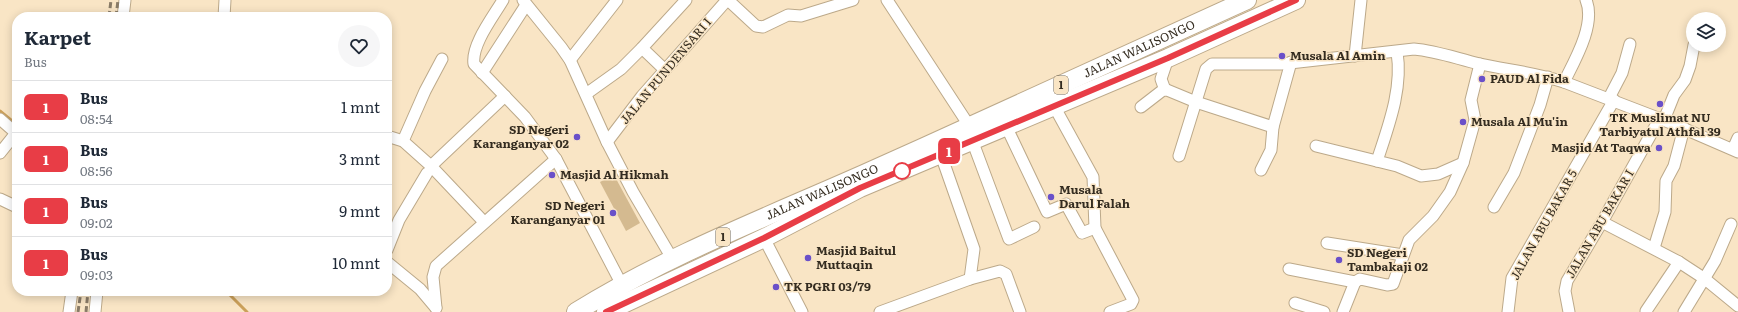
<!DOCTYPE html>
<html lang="id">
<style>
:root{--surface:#fff;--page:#f6f6f7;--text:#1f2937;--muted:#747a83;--line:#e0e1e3}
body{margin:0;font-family:Literata,serif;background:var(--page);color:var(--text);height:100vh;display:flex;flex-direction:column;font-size:15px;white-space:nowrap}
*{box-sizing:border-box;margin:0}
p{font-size:13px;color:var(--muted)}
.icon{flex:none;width:22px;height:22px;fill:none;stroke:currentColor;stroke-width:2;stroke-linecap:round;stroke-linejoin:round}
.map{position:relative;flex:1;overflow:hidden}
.side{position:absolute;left:12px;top:12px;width:380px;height:284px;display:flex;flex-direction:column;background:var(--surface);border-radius:16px;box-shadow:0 2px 10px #0003}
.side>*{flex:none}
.badge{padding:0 8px;border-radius:6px;font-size:14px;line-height:26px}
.tools{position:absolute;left:1686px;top:12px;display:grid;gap:8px}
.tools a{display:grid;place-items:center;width:40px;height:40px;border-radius:50%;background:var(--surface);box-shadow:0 2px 10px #0003;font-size:20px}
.map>.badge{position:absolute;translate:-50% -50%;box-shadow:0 0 0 2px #fff}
.round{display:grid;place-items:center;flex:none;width:42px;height:42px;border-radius:21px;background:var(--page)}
.summary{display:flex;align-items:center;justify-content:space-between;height:68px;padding:0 12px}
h1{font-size:19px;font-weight:700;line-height:30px}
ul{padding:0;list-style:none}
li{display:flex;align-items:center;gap:12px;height:52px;padding:0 12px;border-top:1px solid var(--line)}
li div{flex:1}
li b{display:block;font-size:15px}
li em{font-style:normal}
li .badge{min-width:44px;font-weight:700;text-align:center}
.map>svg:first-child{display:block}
.green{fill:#d4ba90}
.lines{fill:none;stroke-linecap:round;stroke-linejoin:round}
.stream{stroke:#cba05a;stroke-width:3}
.minor-casing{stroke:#bca98a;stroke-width:13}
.trunk-casing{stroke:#bca98a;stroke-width:20}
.minor{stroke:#fff;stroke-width:11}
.trunk{stroke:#fff;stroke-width:18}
.rail{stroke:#897b67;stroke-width:3;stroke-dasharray:6 3;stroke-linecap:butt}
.line-casing{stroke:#fff;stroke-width:9}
.line{stroke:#e83d46;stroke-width:6}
.poi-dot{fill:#6a50c9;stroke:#f9e5c5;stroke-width:1.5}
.stop-dot{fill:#fff;stroke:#e83d46;stroke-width:2}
.labels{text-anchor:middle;stroke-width:3;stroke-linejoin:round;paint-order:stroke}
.shield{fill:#f9e5c5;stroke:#6f6452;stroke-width:1}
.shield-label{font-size:11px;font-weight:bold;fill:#342c20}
.street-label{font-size:12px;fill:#342c20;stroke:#f9e5c5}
.poi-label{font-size:12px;font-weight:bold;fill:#342c20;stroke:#f9e5c5;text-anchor:start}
</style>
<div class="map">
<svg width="1738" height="312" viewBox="0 0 1738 312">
<rect width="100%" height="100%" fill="#f9e5c5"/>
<path class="green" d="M 614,175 L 640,223 L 626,231 L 600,182 Z"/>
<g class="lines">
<g class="stream">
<path d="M 0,111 L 17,125"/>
<path d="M 226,291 L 247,312"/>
</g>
<g class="minor-casing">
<g id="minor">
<path d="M 503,0 C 493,17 471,45 474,64 L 525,117 L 556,159 L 622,285"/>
<path d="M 523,0 L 561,47 L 570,60 L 607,142 L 633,192 L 673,260"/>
<path d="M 728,0 L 756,26 L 763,27 L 788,15 L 801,16 L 853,0"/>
<path d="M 887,0 L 970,127"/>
<path d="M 123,17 L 125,0"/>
<path d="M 224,17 L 225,0"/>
<path d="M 642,48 L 665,70"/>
<path d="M 1355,56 L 1361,0"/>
<path d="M 570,60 L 617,0"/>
<path d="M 482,73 L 526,5"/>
<path d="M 1564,82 C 1575,60 1596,24 1586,0"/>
<path d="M 1165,90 L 1161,79 L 1168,58"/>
<path d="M 586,94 L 621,69 L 642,48 L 686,0"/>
<path d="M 1609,98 L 1622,73 L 1630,44"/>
<path d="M 1054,106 L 1093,177 L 1095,228 L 1133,300 L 1131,304 L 1110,312"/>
<path d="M 1141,107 L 1163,90 L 1167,90 L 1196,102 L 1273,127"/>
<path d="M 0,119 L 17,134"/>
<path d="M 1664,120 L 1674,95 L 1685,80 L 1690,66 L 1694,45"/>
<path d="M 1006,126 L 1047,212 L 1066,204 L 1082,233 L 1095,228"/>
<path d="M 387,136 L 403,141 L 431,166 L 484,222"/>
<path d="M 972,140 L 1009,239 L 1034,227"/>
<path d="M 403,141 L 425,91 L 442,59"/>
<path d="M 607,142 L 642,96 L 727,0"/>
<path d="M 1316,146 L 1397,166 L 1421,176 L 1438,174 L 1463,163"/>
<path d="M 1733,149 L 1738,138"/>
<path d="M 0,153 L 16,133"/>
<path d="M 941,155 L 974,249 L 970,279"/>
<path d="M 1179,156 L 1206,69 L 1212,64 L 1281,64 L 1414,49 C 1437,51 1458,59 1480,64 C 1508,70 1536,73 1564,82 L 1671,123 L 1738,152"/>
<path d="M 1377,161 C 1388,127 1403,89 1397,52"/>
<path d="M 431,166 L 505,96"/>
<path d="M 1261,170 L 1271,150 L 1273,127 L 1291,62"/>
<path d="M 0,199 L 17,207"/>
<path d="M 1494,207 L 1514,173 L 1540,105 L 1548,77"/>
<path d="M 1602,222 L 1679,262 L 1705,279 L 1738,306"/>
<path d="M 764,238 L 802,312"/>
<path d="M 1327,243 L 1403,255"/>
<path d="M 1654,248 L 1665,212 L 1666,181 L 1674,166 L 1684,128"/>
<path d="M 387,250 L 399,220 L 427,173"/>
<path d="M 387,262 L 420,289 L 436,308"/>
<path d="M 1289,269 L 1355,282 L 1360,279 L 1387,285 L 1393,284 L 1409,240 L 1433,216 L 1450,192 L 1463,163 L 1475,120 L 1471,100 L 1480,64"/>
<path d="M 1295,303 L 1324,312"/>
<path d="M 436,308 L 433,277 L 436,266 L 556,159"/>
<path d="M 1646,311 L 1679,262"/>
<path d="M 69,312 L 72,291"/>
<path d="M 95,312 L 97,291"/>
<path d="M 880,312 L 970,279 L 1000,271 L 1006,274 L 1020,312"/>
<path d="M 1343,312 L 1355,282"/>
<path d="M 1508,312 L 1512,278 L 1614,100"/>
<path d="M 1569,312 L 1565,291 L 1567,281 L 1602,222 L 1660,118"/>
<path d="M 1684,312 L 1715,261 L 1731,224"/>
</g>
</g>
<g class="trunk-casing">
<g id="trunk">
<path id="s1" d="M 576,312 C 666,256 767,217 864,174 C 992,117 1119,58 1247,0"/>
<path d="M 606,312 L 764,238 L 860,188 L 1168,58 L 1296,0"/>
</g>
</g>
<use href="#minor" class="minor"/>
<use href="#trunk" class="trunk"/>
<g class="rail">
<path d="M 109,17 L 111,0"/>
<path d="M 116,17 L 118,0"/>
<path d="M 78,312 L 81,291"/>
<path d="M 86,312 L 88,291"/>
</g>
</g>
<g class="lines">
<g class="line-casing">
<path id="line" d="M 606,312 L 764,238 L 860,188 L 1168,58 L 1296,0"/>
</g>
<use href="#line" class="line"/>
</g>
<g class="poi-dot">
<circle cx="1282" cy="56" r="4"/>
<circle cx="1482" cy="79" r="4"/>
<circle cx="1660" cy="104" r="4"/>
<circle cx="1463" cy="122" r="4"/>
<circle cx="577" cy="137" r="4"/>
<circle cx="1659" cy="148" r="4"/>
<circle cx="552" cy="175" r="4"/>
<circle cx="1051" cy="197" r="4"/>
<circle cx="613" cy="213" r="4"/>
<circle cx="808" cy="258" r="4"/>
<circle cx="1339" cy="260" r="4"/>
<circle cx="776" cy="287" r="4"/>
</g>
<circle class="stop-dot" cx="902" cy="171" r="8"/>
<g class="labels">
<g class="shield">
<rect x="1054" y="76" width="14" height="18" rx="3"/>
<rect x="716" y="228" width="14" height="18" rx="3"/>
</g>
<g class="shield-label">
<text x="1061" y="89">1</text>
<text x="723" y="241">1</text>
</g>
<g class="street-label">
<text dy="4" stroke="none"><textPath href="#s1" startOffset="622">JALAN WALISONGO</textPath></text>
<text transform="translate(666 71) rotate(-50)" y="4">JALAN PUNDENSARI I</text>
<text dy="4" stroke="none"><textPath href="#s1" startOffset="274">JALAN WALISONGO</textPath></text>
<text transform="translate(1600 224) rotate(-60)" y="4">JALAN ABU BAKAR I</text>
<text transform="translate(1544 225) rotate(-61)" y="4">JALAN ABU BAKAR 5</text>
</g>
<g class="poi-label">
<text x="1290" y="60">Musala Al Amin</text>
<text x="1490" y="83">PAUD Al Fida</text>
<text x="1660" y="122" text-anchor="middle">TK Muslimat NU<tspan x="1660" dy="14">Tarbiyatul Athfal 39</tspan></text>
<text x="1471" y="126">Musala Al Mu'in</text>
<text x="569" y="134" text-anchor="end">SD Negeri<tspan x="569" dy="14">Karanganyar 02</tspan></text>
<text x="1651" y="152" text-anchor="end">Masjid At Taqwa</text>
<text x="560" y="179">Masjid Al Hikmah</text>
<text x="1059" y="194">Musala<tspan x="1059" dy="14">Darul Falah</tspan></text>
<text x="605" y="210" text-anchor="end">SD Negeri<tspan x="605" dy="14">Karanganyar 01</tspan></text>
<text x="816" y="255">Masjid Baitul<tspan x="816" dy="14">Muttaqin</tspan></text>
<text x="1347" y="257">SD Negeri<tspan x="1347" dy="14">Tambakaji 02</tspan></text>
<text x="784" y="291">TK PGRI 03/79</text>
</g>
</g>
</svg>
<div class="tools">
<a><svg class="icon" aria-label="layers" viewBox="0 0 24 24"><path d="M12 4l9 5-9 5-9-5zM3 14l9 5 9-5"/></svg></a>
</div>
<b class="badge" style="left:949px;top:151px;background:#e83d46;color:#fff">1</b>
<section class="side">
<div class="summary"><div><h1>Karpet</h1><p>Bus</p></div><a class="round"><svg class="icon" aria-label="heart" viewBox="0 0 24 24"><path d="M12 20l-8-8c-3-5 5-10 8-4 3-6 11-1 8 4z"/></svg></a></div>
<ul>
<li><span class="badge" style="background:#e83d46;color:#fff">1</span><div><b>Bus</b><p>08:54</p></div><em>1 mnt</em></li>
<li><span class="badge" style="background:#e83d46;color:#fff">1</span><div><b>Bus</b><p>08:56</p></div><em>3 mnt</em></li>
<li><span class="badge" style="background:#e83d46;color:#fff">1</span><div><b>Bus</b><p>09:02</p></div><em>9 mnt</em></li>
<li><span class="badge" style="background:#e83d46;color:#fff">1</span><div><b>Bus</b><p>09:03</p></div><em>10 mnt</em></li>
</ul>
</section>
</div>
